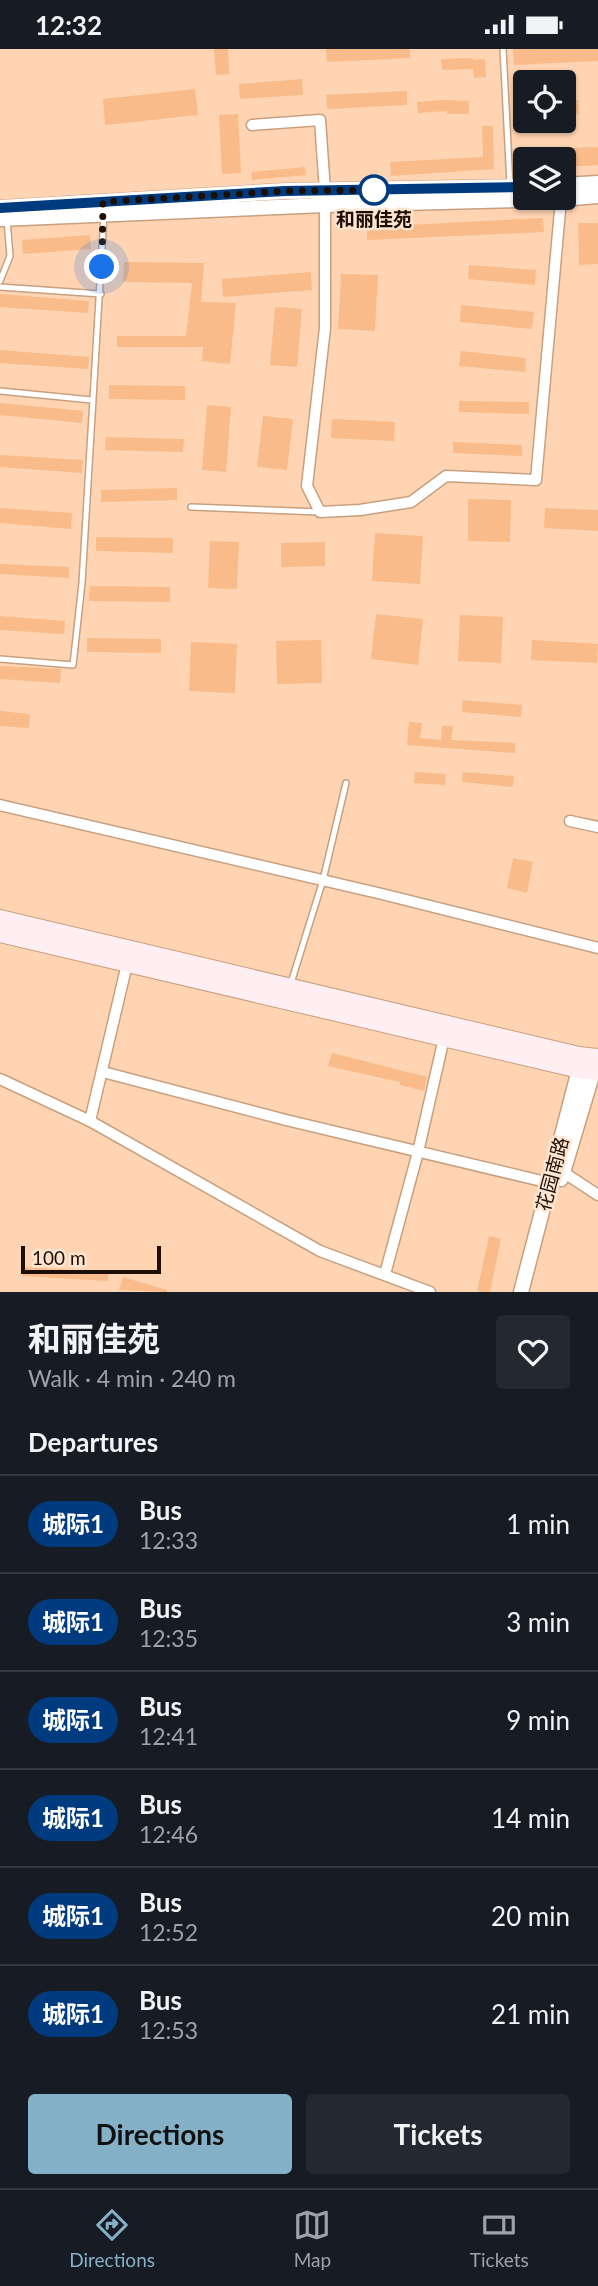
<!DOCTYPE html>
<meta charset="utf-8">
<style>
:root{--surface:#171b24;--page:#242831;--text:#f1f3f6;--muted:#9ea1a6;--line:#363941;--accent:#85b1c8}
body{margin:0;font-family:Lato,"Noto Sans SC",sans-serif;background:var(--page);color:var(--text);height:100vh;display:flex;flex-direction:column;font-size:26px;white-space:nowrap}
*{box-sizing:border-box;margin:0}
p{font-size:23px;color:var(--muted)}
.icon{flex:none;width:38px;height:38px;fill:none;stroke:currentColor;stroke-width:2;stroke-linecap:round;stroke-linejoin:round}
.map{position:relative;height:1243px;overflow:hidden}
.drawer{display:flex;flex-direction:column;background:var(--surface);flex:1}
.drawer>*{flex:none}
.badge{padding:0 14px;border-radius:23px;font-size:24px;line-height:46px}
.controls{position:absolute;left:513px;top:21px;display:grid;gap:14px}
.controls a{display:grid;place-items:center;width:63px;height:63px;border-radius:7px;background:var(--surface);box-shadow:0 2px 5px #0004;font-size:35px}
.scale{position:absolute;left:21px;bottom:18px;width:140px;box-sizing:border-box;padding-left:7px;border:4px solid #1d0e03;border-top:0;font-size:19px;line-height:24px;white-space:nowrap;color:#1d0e03;-webkit-text-stroke:5px #ffe5d0;paint-order:stroke}
.you{position:absolute;width:35px;height:35px;margin:-18px;border:5px solid #fff;border-radius:50%;background:#1a73e8;box-shadow:0 0 0 10px #1a73e833}
.map>.badge{position:absolute;translate:-50% -50%;box-shadow:0 0 0 4px #fff}
h2{padding:0 28px;font-size:26px;line-height:63px}
.round{display:grid;place-items:center;flex:none;width:74px;height:74px;border-radius:7px;background:var(--page)}
.headline{display:flex;align-items:center;justify-content:space-between;height:119px;padding:0 28px}
h1{font-size:33px;font-weight:700;line-height:52px}
.cta{display:flex;gap:14px;margin-top:auto;padding:14px 28px}
.cta a{flex:1;height:80px;border-radius:7px;background:var(--accent);color:#111;font-size:28px;font-weight:700;line-height:80px;text-align:center}
.cta a+a{background:var(--page);color:var(--text)}
ul{padding:0;list-style:none}
li{display:flex;align-items:center;gap:21px;height:98px;padding:0 28px;border-top:2px solid var(--line)}
li div{flex:1}
li b{display:block;font-size:26px}
li em{font-style:normal}
li .badge{min-width:77px;font-weight:700;text-align:center}
.status{display:flex;justify-content:space-between;align-items:center;height:49px;padding:0 35px;background:var(--surface);direction:ltr}
.status svg{height:19px;fill:currentColor}
.menu{display:flex;justify-content:space-around;align-items:center;height:98px;border-top:2px solid var(--line);background:var(--surface);font-size:19px;color:var(--muted)}
.menu a{display:grid;justify-items:center;gap:4px}
.menu .selected{color:var(--accent)}
.map>svg:first-child{display:block}
.building{fill:#f8bb89}
.lines{fill:none;stroke-linecap:round;stroke-linejoin:round}
.service-casing{stroke:#c8a07f;stroke-width:8}
.minor-casing{stroke:#c8a07f;stroke-width:13}
.tertiary-casing{stroke:#c8a07f;stroke-width:17}
.secondary-casing{stroke:#c8a07f;stroke-width:18}
.service{stroke:#fff;stroke-width:5}
.minor{stroke:#fff;stroke-width:10}
.tertiary{stroke:#fff;stroke-width:14}
.secondary{stroke:#ffeef2;stroke-width:16}
.line-casing{stroke:#fff;stroke-width:16}
.line{stroke:#003b80;stroke-width:10}
.walk{stroke:#1d0e03;stroke-width:7;stroke-dasharray:0 12.6}
.stop-dot{fill:#fff;stroke:#003b80;stroke-width:3.5}
.labels{text-anchor:middle;stroke-width:5;stroke-linejoin:round;paint-order:stroke}
.stop-label{font-size:19px;font-weight:bold;fill:#1d0e03;stroke:#ffe5d0}
.street-label{font-size:19px;fill:#1d0e03;stroke:#ffe5d0}
</style>
<div class="status"><b>12:32</b><svg viewBox="0 0 49 12"><path d="M0 12V9h3v3zM5 12V6h3v6zM10 12V3h3v9zM15 12V0h3v12zM26 1h20v11H26zM47 4h2v5h-2z"/></svg></div>
<div class="map">
<svg width="598" height="1243" viewBox="0 0 598 1243">
<rect width="100%" height="100%" fill="#ffd4b2"/>
<g class="building">
<path d="M 214,0 L 228,0 L 229,25 L 216,26 Z"/>
<path d="M 326,0 L 410,0 L 410,9 L 327,13 Z"/>
<path d="M 513,0 L 598,0 L 598,12 L 514,16 Z"/>
<path d="M 473,9 L 473,11 L 485,10 L 486,28 L 474,29 L 473,20 L 442,21 L 441,10 Z"/>
<path d="M 302,30 L 303,46 L 240,50 L 239,35 Z"/>
<path d="M 195,40 L 198,66 L 105,76 L 103,50 Z"/>
<path d="M 407,42 L 407,56 L 327,60 L 326,46 Z"/>
<path d="M 443,51 L 469,52 L 469,65 L 447,65 L 447,62 L 418,64 L 417,53 Z"/>
<path d="M 578,51 L 579,65 L 564,66 L 564,52 Z"/>
<path d="M 516,56 L 525,56 L 525,69 L 517,70 Z"/>
<path d="M 238,65 L 241,124 L 222,125 L 219,66 Z"/>
<path d="M 482,77 L 493,77 L 494,120 L 391,127 L 390,113 L 483,108 Z"/>
<path d="M 598,98 L 598,116 L 564,118 L 564,110 L 541,110 L 541,100 Z"/>
<path d="M 305,118 L 306,126 L 252,131 L 251,123 Z"/>
<path d="M 543,169 L 544,183 L 367,191 L 367,178 Z"/>
<path d="M 578,174 L 598,174 L 598,215 L 579,216 Z"/>
<path d="M 90,186 L 91,200 L 23,205 L 22,191 Z"/>
<path d="M 124,213 L 204,214 L 201,253 L 236,254 L 230,315 L 202,312 L 203,298 L 117,298 L 117,287 L 186,287 L 192,234 L 123,233 Z"/>
<path d="M 469,216 L 536,221 L 535,236 L 468,230 Z"/>
<path d="M 311,223 L 312,241 L 223,248 L 222,230 Z"/>
<path d="M 341,225 L 378,226 L 375,282 L 338,280 Z"/>
<path d="M 0,245 L 89,252 L 88,264 L 0,258 Z"/>
<path d="M 461,256 L 534,263 L 532,280 L 460,273 Z"/>
<path d="M 275,258 L 302,260 L 297,318 L 270,316 Z"/>
<path d="M 0,301 L 89,308 L 88,320 L 0,314 Z"/>
<path d="M 461,302 L 526,309 L 525,323 L 459,317 Z"/>
<path d="M 109,336 L 185,337 L 185,351 L 109,350 Z"/>
<path d="M 459,352 L 529,353 L 529,365 L 459,363 Z"/>
<path d="M 0,354 L 83,362 L 82,374 L 0,366 Z"/>
<path d="M 207,356 L 231,358 L 226,423 L 202,421 Z"/>
<path d="M 263,367 L 293,370 L 287,421 L 257,418 Z"/>
<path d="M 332,370 L 395,373 L 394,392 L 331,389 Z"/>
<path d="M 106,388 L 184,390 L 183,403 L 105,401 Z"/>
<path d="M 453,393 L 522,396 L 522,407 L 453,404 Z"/>
<path d="M 0,406 L 83,411 L 82,424 L 0,418 Z"/>
<path d="M 177,439 L 177,451 L 101,453 L 101,441 Z"/>
<path d="M 468,450 L 511,451 L 510,493 L 468,492 Z"/>
<path d="M 0,459 L 72,464 L 71,480 L 0,474 Z"/>
<path d="M 545,459 L 598,461 L 598,482 L 544,479 Z"/>
<path d="M 375,484 L 423,487 L 420,535 L 372,532 Z"/>
<path d="M 96,488 L 173,489 L 173,504 L 96,502 Z"/>
<path d="M 210,492 L 239,493 L 237,540 L 208,539 Z"/>
<path d="M 325,493 L 325,517 L 281,518 L 281,494 Z"/>
<path d="M 0,515 L 69,518 L 69,529 L 0,525 Z"/>
<path d="M 90,537 L 170,538 L 170,553 L 89,552 Z"/>
<path d="M 376,565 L 423,570 L 418,616 L 371,610 Z"/>
<path d="M 460,566 L 503,568 L 501,614 L 458,612 Z"/>
<path d="M 0,567 L 65,572 L 64,585 L 0,581 Z"/>
<path d="M 87,589 L 161,590 L 161,604 L 87,603 Z"/>
<path d="M 321,591 L 322,634 L 277,635 L 276,592 Z"/>
<path d="M 532,591 L 598,595 L 597,614 L 531,611 Z"/>
<path d="M 191,593 L 237,595 L 235,644 L 189,642 Z"/>
<path d="M 0,617 L 61,620 L 60,634 L 0,630 Z"/>
<path d="M 463,651 L 522,656 L 521,668 L 462,663 Z"/>
<path d="M 0,662 L 30,665 L 29,679 L 0,677 Z"/>
<path d="M 409,673 L 422,674 L 420,689 L 441,691 L 442,677 L 453,677 L 451,691 L 515,694 L 515,704 L 407,696 Z"/>
<path d="M 415,723 L 446,725 L 445,736 L 414,734 Z"/>
<path d="M 463,723 L 514,727 L 513,738 L 462,733 Z"/>
<path d="M 513,809 L 533,813 L 527,844 L 507,839 Z"/>
<path d="M 332,1004 L 427,1028 L 424,1042 L 400,1036 L 400,1033 L 328,1017 Z"/>
<path d="M 489,1187 L 501,1190 L 490,1243 L 484,1243 L 477,1242 Z"/>
<path d="M 23,1218 L 109,1223 L 108,1232 L 23,1227 Z"/>
<path d="M 123,1228 L 167,1241 L 167,1243 L 119,1241 Z"/>
</g>
<g class="lines">
<g class="service-casing">
<g id="service">
<path d="M 503,0 L 510,135"/>
<path d="M 0,232 L 10,207 L 7,171"/>
<path d="M 0,238 L 101,245"/>
<path d="M 0,342 L 92,351"/>
<path d="M 191,458 L 320,463"/>
<path d="M 0,610 L 73,616 L 82,534 L 104,166"/>
<path d="M 291,934 L 323,831 L 346,734"/>
</g>
</g>
<g class="minor-casing">
<g id="minor">
<path d="M 252,76 L 320,71 L 325,142 L 325,279 L 307,437 L 320,463 L 360,461 L 411,453 L 446,427 L 536,431 L 561,150"/>
<path d="M 0,756 L 382,845 L 598,899"/>
<path d="M 570,772 L 598,778"/>
<path d="M 103,1023 L 286,1071 L 550,1134"/>
<path d="M 0,1030 L 90,1072 L 320,1202 L 430,1243"/>
<path d="M 90,1072 L 127,915"/>
<path d="M 563,1123 L 598,1146"/>
<path d="M 385,1225 L 418,1103 L 444,989"/>
</g>
</g>
<g class="tertiary-casing">
<g id="tertiary">
<path d="M 564,136 L 598,134"/>
<path d="M 0,159 L 285,142 L 525,138"/>
<path d="M 0,170 L 325,156 L 561,150 L 598,147"/>
<path d="M 561,1130 L 593,1023 L 598,1018"/>
<path d="M 521,1243 L 579,1021 L 579,1011"/>
</g>
</g>
<g class="secondary-casing">
<g id="secondary">
<path d="M 0,869 L 579,1006 L 598,1008"/>
<path d="M 0,885 L 579,1021 L 598,1023"/>
</g>
</g>
<use href="#service" class="service"/>
<use href="#minor" class="minor"/>
<use href="#tertiary" class="tertiary"/>
<use href="#secondary" class="secondary"/>
</g>
<g class="lines">
<g class="line-casing">
<path id="line" d="M 0,159 L 285,142 L 525,138"/>
</g>
<use href="#line" class="line"/>
<path class="walk" d="M 102,218 L 103,153 L 285,142 L 378,141 L 374,141"/>
</g>
<circle class="stop-dot" cx="374" cy="141" r="14"/>
<g class="labels">
<g class="stop-label">
<text x="374" y="177">和丽佳苑</text>
</g>
<g class="street-label">
<text transform="translate(552 1125) rotate(-75)" y="7">花园南路</text>
</g>
</g>
</svg>
<div class="controls">
<a><svg class="icon" aria-label="locate" viewBox="0 0 24 24"><circle cx="12" cy="12" r="6"/><path d="M12 2v4M12 18v4M2 12h4M18 12h4"/></svg></a>
<a><svg class="icon" aria-label="layers" viewBox="0 0 24 24"><path d="M12 4l9 5-9 5-9-5zM3 14l9 5 9-5"/></svg></a>
</div>
<div class="scale">100 m</div>
<div class="you" style="left:102px;top:218px"></div>
</div>
<section class="drawer">
<div class="headline"><div><h1>和丽佳苑</h1><p>Walk · 4 min · 240 m</p></div><a class="round"><svg class="icon" aria-label="heart" viewBox="0 0 24 24"><path d="M12 20l-8-8c-3-5 5-10 8-4 3-6 11-1 8 4z"/></svg></a></div>
<h2>Departures</h2>
<ul>
<li><span class="badge" style="background:#003b80;color:#fff">城际1</span><div><b>Bus</b><p>12:33</p></div><em>1 min</em></li>
<li><span class="badge" style="background:#003b80;color:#fff">城际1</span><div><b>Bus</b><p>12:35</p></div><em>3 min</em></li>
<li><span class="badge" style="background:#003b80;color:#fff">城际1</span><div><b>Bus</b><p>12:41</p></div><em>9 min</em></li>
<li><span class="badge" style="background:#003b80;color:#fff">城际1</span><div><b>Bus</b><p>12:46</p></div><em>14 min</em></li>
<li><span class="badge" style="background:#003b80;color:#fff">城际1</span><div><b>Bus</b><p>12:52</p></div><em>20 min</em></li>
<li><span class="badge" style="background:#003b80;color:#fff">城际1</span><div><b>Bus</b><p>12:53</p></div><em>21 min</em></li>
</ul>
<div class="cta"><a>Directions</a><a>Tickets</a></div>
</section>
<nav class="menu">
<a class="selected"><svg class="icon" aria-label="directions" viewBox="0 0 24 24"><path d="M12 3l9 9-9 9-9-9zM9 14v-3h6M13 9l2 2-2 2"/></svg>Directions</a>
<a><svg class="icon" aria-label="map" viewBox="0 0 24 24"><path d="M3 6l6-2 6 2 6-2v14l-6 2-6-2-6 2zM9 4v14M15 6v14"/></svg>Map</a>
<a><svg class="icon" aria-label="tickets" viewBox="0 0 24 24"><path d="M3 7h18v10H3zM15 7v10"/></svg>Tickets</a>
</nav>
